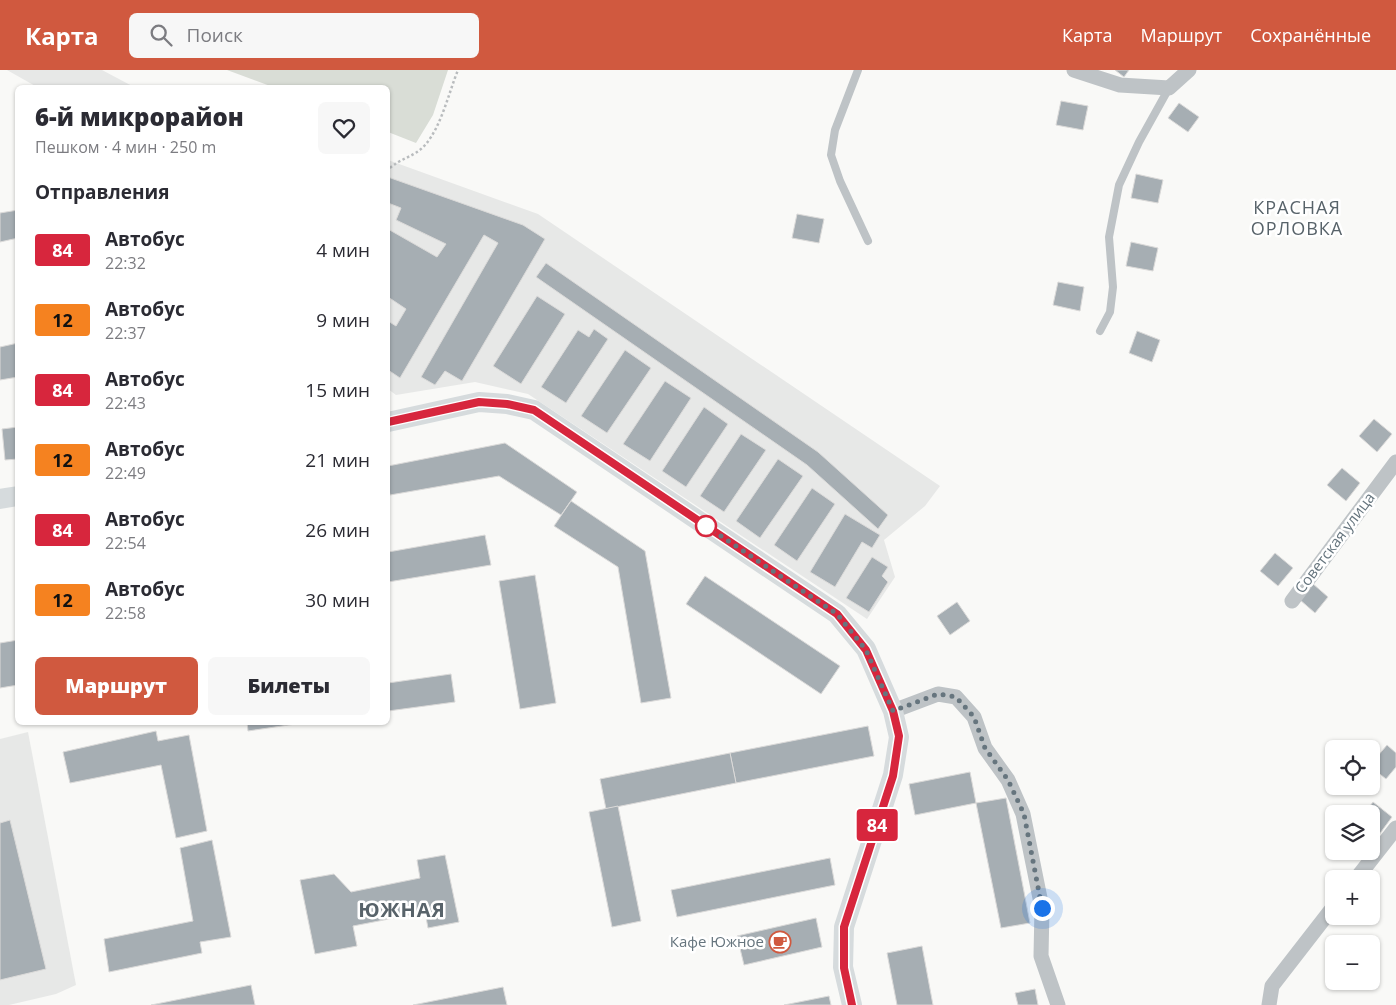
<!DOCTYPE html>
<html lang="ru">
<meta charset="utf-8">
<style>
:root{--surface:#fff;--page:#f7f7f7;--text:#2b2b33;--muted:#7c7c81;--accent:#d0593f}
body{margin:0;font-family:"Open Sans",sans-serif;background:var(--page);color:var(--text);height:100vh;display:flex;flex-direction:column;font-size:19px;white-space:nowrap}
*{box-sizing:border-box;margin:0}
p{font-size:16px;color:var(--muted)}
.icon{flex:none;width:28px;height:28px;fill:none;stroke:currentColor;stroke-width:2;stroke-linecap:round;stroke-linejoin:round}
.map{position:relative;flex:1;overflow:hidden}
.details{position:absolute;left:15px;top:15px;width:375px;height:640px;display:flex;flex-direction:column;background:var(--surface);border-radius:8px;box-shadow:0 1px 4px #0004}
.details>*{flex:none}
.badge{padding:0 10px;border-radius:4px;font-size:18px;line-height:32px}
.controls{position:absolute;left:1325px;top:670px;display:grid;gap:10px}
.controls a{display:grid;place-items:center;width:55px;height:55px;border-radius:8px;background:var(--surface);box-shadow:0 1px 4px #0004;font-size:25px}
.you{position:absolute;width:25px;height:25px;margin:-12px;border:4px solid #fff;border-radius:50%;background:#1a73e8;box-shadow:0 0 0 8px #1a73e833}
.map>.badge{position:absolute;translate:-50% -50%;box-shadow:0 0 0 2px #fff}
h2{padding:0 20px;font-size:19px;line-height:45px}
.round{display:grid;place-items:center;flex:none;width:52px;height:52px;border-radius:8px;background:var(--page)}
.head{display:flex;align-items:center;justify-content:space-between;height:85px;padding:0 20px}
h1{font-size:24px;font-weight:800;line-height:38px}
.button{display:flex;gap:10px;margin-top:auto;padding:10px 20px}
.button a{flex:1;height:58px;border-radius:8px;background:var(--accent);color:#fff;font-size:20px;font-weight:800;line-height:58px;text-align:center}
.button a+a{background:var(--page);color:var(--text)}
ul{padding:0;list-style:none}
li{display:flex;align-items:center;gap:15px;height:70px;padding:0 20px}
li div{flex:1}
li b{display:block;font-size:19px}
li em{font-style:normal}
li .badge{min-width:55px;font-weight:700;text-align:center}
header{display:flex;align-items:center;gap:30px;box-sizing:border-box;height:70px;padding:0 25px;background:var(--accent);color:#fff}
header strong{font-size:24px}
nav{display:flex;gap:28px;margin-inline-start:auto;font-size:18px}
.search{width:350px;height:45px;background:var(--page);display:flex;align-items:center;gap:12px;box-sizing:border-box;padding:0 18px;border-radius:8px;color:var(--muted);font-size:19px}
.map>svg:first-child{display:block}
.built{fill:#e7e8e7}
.green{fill:#d9ddd6}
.building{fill:#a6aeb3;stroke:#dbdad9}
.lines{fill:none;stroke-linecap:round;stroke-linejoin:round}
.path{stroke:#b9bcbe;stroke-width:2.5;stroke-dasharray:2.5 2.5;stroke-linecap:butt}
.lane{stroke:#bec3c6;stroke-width:8}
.street{stroke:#bec3c6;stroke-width:15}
.secondary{stroke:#d6dbdd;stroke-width:20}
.line-casing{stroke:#fff;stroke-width:11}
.line{stroke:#d7263d;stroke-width:8}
.walk{stroke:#66757e;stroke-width:5;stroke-dasharray:0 9}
.stop-dot{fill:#fff;stroke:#d7263d;stroke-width:2.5}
.labels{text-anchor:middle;stroke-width:5;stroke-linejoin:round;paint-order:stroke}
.street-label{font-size:15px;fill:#66757e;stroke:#fff}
.poi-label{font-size:15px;fill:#66757e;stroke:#fff;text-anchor:end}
.quarter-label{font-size:18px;letter-spacing:1px;fill:#58636a;stroke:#fff}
.district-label{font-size:20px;font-weight:bold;letter-spacing:1px;fill:#58636a;stroke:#fff}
</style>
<header>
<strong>Карта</strong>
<div class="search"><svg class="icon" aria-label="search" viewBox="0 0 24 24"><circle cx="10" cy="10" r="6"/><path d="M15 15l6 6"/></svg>Поиск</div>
<nav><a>Карта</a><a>Маршрут</a><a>Сохранённые</a></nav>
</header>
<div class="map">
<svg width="1396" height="935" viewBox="0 0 1396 935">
<rect width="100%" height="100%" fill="#f9f9f7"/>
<g class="built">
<path d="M 7,0 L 102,0 L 134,17 L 37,17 Z"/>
<path d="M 388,90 L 538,144 L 940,416 L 925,436 L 884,470 L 895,507 L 867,549 L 528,324 L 475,312 L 396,325 L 388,319 Z"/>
<path d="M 28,662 L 76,915 L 56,924 L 9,935 L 0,935 L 0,669 Z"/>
</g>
<path class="green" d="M 227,0 L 448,0 L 433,45 L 416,73 L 388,62 L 388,18 L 273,17 Z"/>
<g class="building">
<path d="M 1115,0 L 1129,0 L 1124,7 Z"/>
<path d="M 1061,31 L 1088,36 L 1083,60 L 1056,55 Z"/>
<path d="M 1179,33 L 1199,47 L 1188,62 L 1168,48 Z"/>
<path d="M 1136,104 L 1163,110 L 1158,133 L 1131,128 Z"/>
<path d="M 388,107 L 523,155 L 545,169 L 462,311 L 445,301 L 435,315 L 421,307 L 498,173 L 484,165 L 400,308 L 388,300 L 388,251 L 396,256 L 406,239 L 388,227 L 388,159 L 437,187 L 446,174 L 396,150 L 401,138 L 388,133 Z"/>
<path d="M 18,140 L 18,168 L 0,172 L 0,143 Z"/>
<path d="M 797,144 L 824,149 L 819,173 L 792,168 Z"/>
<path d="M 1131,172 L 1158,178 L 1153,201 L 1126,196 Z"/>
<path d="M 546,193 L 818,382 L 888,445 L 878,459 L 807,395 L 536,207 Z"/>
<path d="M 1058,212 L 1084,217 L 1080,241 L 1053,235 Z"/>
<path d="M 537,226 L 565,244 L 521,314 L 493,296 Z"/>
<path d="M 594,259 L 608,269 L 566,333 L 541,317 L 578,260 L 589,267 Z"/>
<path d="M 1137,261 L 1160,270 L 1152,292 L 1129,283 Z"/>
<path d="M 18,273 L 18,307 L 0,310 L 0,277 Z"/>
<path d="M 625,280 L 651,298 L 607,363 L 581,346 Z"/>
<path d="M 665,311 L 691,328 L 650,391 L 623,374 Z"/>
<path d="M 704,337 L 728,354 L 686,417 L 662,401 Z"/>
<path d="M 1374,349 L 1392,364 L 1377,382 L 1359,366 Z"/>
<path d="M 18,357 L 18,389 L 5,390 L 2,359 Z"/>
<path d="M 741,364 L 766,380 L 724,442 L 700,426 Z"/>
<path d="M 505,373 L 577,422 L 561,445 L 499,406 L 390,425 L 388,414 L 388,396 Z"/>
<path d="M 778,389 L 803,406 L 760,468 L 736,451 Z"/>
<path d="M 1342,398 L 1360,413 L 1346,431 L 1327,415 Z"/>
<path d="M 812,418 L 835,434 L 797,491 L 774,475 Z"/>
<path d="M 571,431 L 645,481 L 671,628 L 641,633 L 618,497 L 554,456 Z"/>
<path d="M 845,444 L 880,465 L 872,478 L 862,472 L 835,517 L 810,502 Z"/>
<path d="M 485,465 L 491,495 L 388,512 L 388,482 Z"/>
<path d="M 1275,483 L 1293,498 L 1278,516 L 1260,501 Z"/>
<path d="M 872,487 L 888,497 L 882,506 L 888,512 L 869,542 L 846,528 Z"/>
<path d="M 535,505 L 556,633 L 520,639 L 499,511 Z"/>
<path d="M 705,506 L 840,596 L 821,624 L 686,534 Z"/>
<path d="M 1312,513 L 1328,527 L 1315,543 L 1299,529 Z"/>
<path d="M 957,532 L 970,551 L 950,565 L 937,546 Z"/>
<path d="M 18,570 L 18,615 L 0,618 L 0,573 Z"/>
<path d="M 451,604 L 455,632 L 388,641 L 388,613 Z"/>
<path d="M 247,652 L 309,652 L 248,661 Z"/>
<path d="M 868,656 L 874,686 L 736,713 L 730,683 Z"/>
<path d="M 156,661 L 158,671 L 189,665 L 207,761 L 176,768 L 161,695 L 70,713 L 63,682 Z"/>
<path d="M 1387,675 L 1396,683 L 1396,697 L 1386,709 L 1371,697 L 1371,694 Z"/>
<path d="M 730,683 L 736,713 L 606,739 L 600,709 Z"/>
<path d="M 970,702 L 976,733 L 915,745 L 909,714 Z"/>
<path d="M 1006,728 L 1030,853 L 1001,858 L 976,733 Z"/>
<path d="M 1373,732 L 1392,747 L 1378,766 L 1371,761 L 1371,744 L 1364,744 Z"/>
<path d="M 618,736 L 641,851 L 612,857 L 589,742 Z"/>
<path d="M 10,750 L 46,899 L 0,910 L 0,753 Z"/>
<path d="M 212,770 L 231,867 L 200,872 L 202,883 L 109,902 L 104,869 L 193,851 L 180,778 Z"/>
<path d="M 445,785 L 459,852 L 428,858 L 425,842 L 353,856 L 357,876 L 315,884 L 300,810 L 334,804 L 351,822 L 420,808 L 417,790 Z"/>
<path d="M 830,788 L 835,815 L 677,847 L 671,820 Z"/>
<path d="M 816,848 L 822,877 L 744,895 L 737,866 Z"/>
<path d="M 922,876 L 933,935 L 897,935 L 887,883 Z"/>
<path d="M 251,915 L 255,935 L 151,935 Z"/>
<path d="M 503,917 L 507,935 L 413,935 Z"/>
<path d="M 1035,919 L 1038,935 L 1018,935 L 1015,923 Z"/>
<path d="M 829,926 L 831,935 L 784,935 Z"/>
</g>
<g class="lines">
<path class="path" d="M 390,98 C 399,90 408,88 417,82 C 439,68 448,24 458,0"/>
<g class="lane">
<path d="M 858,0 L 835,60 L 831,85 L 840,111 L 868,171"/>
<path d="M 1100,261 L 1110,242 L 1113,217 L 1109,167 L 1119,115 L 1139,72 L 1169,18"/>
</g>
<g class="street">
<path d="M 1074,0 L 1120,15 L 1169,18 L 1189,0"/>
<path d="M 1292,531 L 1396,392"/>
<path d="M 893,641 L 938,624 L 956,627 L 974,647 L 985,678 L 1008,710 L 1023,744 L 1042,838 L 1041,886 L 1058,935"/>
<path d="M 1356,809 L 1396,758"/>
<path d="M 1269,935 L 1272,916 L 1334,836"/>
</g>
<g class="secondary">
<path d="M 388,352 L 479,332 L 507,334 L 534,340 L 837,544 L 866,579 L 893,641 L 899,667 L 893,705 L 844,857 L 843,897 L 852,935"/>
<path d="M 0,429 L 18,426"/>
</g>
</g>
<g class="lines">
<g class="line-casing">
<path id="line" d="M 388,352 L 479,332 L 507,334 L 534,340 L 837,544 L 866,580 L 893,641 L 899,666 L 893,706 L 844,857 L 844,898 L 852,935"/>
</g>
<use href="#line" class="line"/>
<path class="walk" d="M 706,456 L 837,544 L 866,580 L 893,641 L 938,624 L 956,627 L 974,647 L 985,678 L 1008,710 L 1024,744 L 1042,838"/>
</g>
<defs>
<g id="cafe-ring" transform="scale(1.125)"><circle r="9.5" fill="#fff" stroke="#d0593f" stroke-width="1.5"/><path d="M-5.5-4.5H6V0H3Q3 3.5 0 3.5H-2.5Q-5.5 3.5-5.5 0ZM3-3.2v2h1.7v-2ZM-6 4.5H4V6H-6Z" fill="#d0593f"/></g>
</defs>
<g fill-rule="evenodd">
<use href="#cafe-ring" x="780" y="872"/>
</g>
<circle class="stop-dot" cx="706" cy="456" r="10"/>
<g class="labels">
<g class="street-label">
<text transform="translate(1335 473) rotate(-53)" y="5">Советская улица</text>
</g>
<g class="poi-label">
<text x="764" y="877">Кафе Южное</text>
</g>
<g class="quarter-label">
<text x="1297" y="144">КРАСНАЯ<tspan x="1297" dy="21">ОРЛОВКА</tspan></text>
</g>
<g class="district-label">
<text x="402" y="847">ЮЖНАЯ</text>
</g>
</g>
</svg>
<div class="controls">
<a><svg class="icon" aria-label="locate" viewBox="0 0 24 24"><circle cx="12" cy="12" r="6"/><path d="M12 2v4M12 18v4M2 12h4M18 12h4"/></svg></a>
<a><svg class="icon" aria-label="layers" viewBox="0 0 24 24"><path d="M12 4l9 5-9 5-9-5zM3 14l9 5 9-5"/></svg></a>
<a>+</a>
<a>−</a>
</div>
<div class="you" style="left:1042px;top:838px"></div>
<b class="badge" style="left:877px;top:755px;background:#d7263d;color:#fff">84</b>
<section class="details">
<div class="head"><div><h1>6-й микрорайон</h1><p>Пешком · 4 мин · 250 m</p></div><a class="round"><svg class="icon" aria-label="heart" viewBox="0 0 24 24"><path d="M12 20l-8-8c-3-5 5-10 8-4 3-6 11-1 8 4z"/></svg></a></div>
<h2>Отправления</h2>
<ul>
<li><span class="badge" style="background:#d7263d;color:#fff">84</span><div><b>Автобус</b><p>22:32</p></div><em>4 мин</em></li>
<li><span class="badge" style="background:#f58220;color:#111">12</span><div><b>Автобус</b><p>22:37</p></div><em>9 мин</em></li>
<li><span class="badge" style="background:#d7263d;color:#fff">84</span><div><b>Автобус</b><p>22:43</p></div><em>15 мин</em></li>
<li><span class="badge" style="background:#f58220;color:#111">12</span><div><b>Автобус</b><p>22:49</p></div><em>21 мин</em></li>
<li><span class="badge" style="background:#d7263d;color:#fff">84</span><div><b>Автобус</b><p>22:54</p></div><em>26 мин</em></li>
<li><span class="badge" style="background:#f58220;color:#111">12</span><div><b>Автобус</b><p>22:58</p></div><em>30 мин</em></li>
</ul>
<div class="button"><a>Маршрут</a><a>Билеты</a></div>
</section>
</div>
